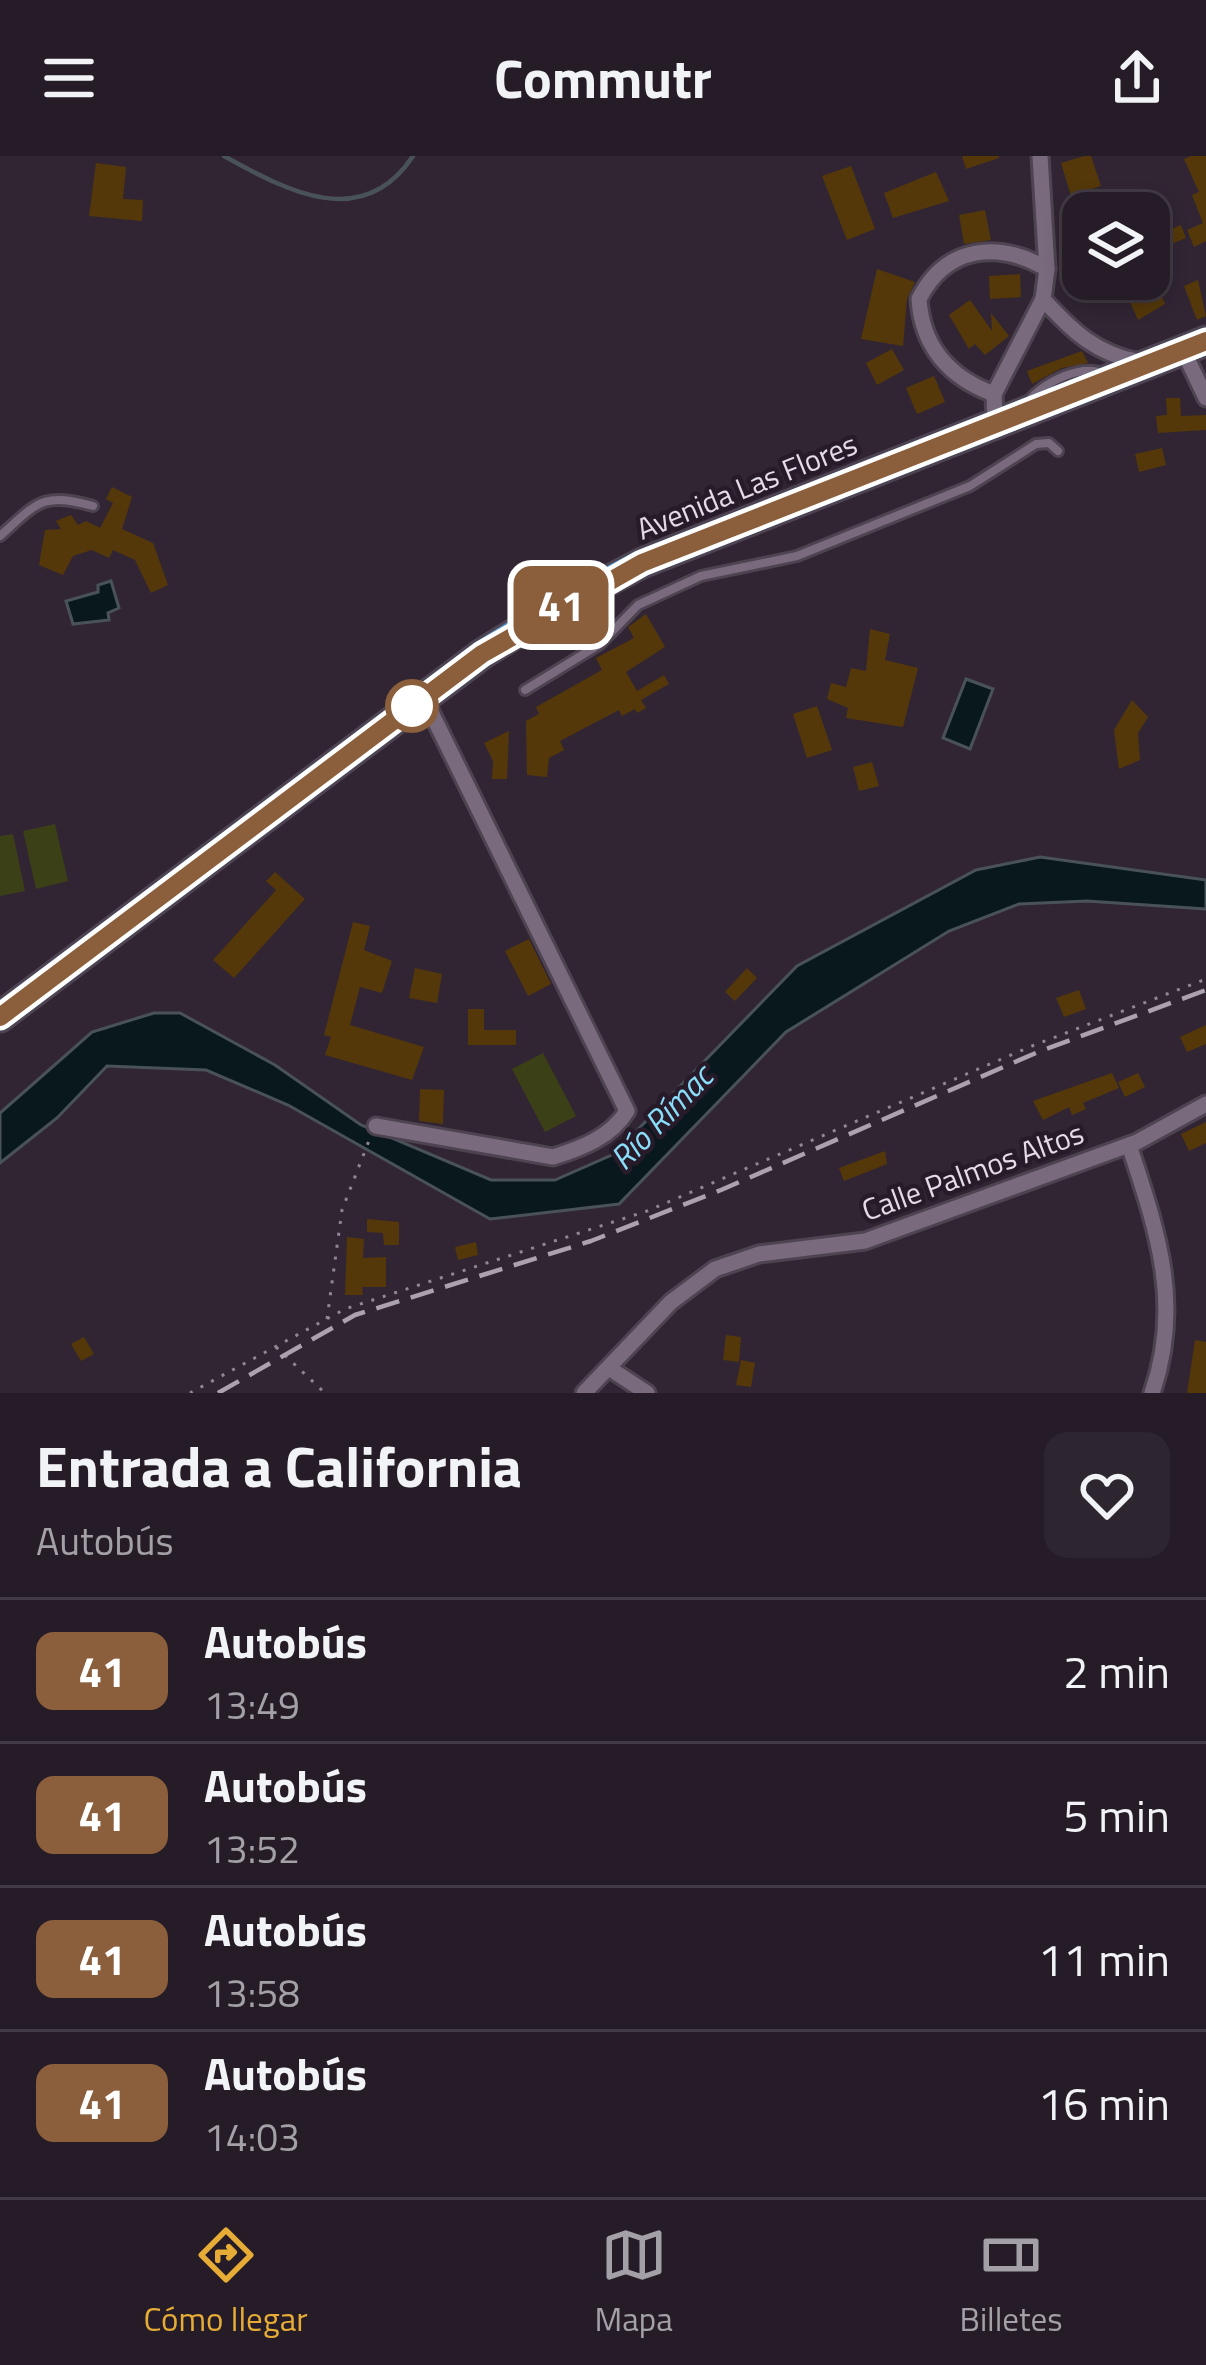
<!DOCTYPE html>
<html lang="es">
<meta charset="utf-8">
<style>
:root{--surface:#251c27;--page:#2d252f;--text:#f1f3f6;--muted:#a3a1a7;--line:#423a44;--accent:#e6ac36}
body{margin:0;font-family:"Titillium Web",sans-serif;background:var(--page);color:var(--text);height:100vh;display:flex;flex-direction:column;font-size:45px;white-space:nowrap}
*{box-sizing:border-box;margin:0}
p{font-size:39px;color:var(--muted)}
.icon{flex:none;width:66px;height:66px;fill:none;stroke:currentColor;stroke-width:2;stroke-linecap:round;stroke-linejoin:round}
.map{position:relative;height:1237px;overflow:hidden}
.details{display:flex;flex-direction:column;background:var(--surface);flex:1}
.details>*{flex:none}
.badge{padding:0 24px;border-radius:18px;font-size:42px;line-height:78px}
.fabs{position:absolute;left:1062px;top:36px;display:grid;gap:24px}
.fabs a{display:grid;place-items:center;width:108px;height:108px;border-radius:24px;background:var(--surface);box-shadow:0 6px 18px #0003,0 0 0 3px var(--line);font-size:60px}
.map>.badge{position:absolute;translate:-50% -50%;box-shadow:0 0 0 6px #fff}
.round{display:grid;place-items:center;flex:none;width:126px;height:126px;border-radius:24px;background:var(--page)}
.overview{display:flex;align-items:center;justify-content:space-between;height:204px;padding:0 36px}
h1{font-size:57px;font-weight:700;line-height:90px}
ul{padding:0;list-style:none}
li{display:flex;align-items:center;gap:36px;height:144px;padding:0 36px;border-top:3px solid var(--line)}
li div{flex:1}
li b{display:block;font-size:45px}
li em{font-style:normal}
li .badge{min-width:132px;font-weight:700;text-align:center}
header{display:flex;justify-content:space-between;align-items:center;height:156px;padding:0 36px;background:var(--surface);font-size:54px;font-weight:700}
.tabs{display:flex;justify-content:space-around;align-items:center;height:168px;border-top:3px solid var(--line);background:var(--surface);font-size:33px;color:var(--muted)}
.tabs a{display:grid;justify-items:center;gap:6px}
.tabs .active{color:var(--accent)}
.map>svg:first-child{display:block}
.green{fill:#3b4016}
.water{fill:#08181d;stroke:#4a5259;stroke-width:3}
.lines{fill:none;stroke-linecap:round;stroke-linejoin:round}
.stream{stroke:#4a5259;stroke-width:4.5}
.building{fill:#543809}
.service-casing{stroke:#4e4351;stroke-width:14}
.minor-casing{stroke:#4e4351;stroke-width:21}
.trunk-casing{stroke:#4e4351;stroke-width:33}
.path{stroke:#918794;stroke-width:3;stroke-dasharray:3 9;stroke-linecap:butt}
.service{stroke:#796b7d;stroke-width:8}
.minor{stroke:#796b7d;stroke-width:15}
.trunk{stroke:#5090c4;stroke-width:27}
.rail{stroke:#aba2ae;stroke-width:4.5;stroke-dasharray:24 12;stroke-linecap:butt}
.line-casing{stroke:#fff;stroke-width:27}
.line{stroke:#8b5e3c;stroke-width:18}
.stop-dot{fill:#fff;stroke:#8b5e3c;stroke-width:6}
.labels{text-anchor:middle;stroke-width:9;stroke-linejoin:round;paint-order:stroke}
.street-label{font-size:30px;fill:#e3dbe6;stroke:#271b2a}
.water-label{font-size:33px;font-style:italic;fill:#8addf8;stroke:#271b2a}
</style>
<header><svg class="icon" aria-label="menu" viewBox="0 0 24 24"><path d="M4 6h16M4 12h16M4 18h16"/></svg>Commutr<svg class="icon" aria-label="share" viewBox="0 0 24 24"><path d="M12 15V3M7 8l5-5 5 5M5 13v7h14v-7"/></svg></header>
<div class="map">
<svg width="1206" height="1237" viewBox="0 0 1206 1237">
<rect width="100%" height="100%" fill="#312534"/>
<g class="green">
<path d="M 55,668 L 68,725 L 36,733 L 23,675 Z"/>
<path d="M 13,678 L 25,735 L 0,740 L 0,680 Z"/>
<path d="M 543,897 L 576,960 L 545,976 L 512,913 Z"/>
</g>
<g class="water">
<path d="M 111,425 L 119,452 L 108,457 L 109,464 L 73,468 L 66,445 L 98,436 L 98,429 Z"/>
<path d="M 966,523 L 993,533 L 970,593 L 943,582 Z"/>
<path d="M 1040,701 L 1206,724 L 1206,753 L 1087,745 L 1019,748 L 949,775 L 786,876 L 619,1048 L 490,1063 L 288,949 L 206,914 L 107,910 L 57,962 L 0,1007 L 0,957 L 92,876 L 154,857 L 180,857 L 275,909 L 361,969 L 491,1024 L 555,1024 L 614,998 L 797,810 L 976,714 Z"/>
</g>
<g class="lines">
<path class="stream" d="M 224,0 C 287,35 363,76 413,0"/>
</g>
<g class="building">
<path d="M 962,0 L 999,0 L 999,2 L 966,13 Z"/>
<path d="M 1084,0 L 1091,0 L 1101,30 L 1071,40 L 1061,7 Z"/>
<path d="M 1191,0 L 1206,0 L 1206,85 L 1194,91 L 1187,74 L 1203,67 L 1192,39 L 1199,36 L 1184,3 Z"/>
<path d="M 96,7 L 126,11 L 123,43 L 143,44 L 142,65 L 89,60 Z"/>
<path d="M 851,10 L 875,73 L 847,84 L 822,20 Z"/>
<path d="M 936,16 L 949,45 L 893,62 L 884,37 Z"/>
<path d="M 985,54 L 991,84 L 964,88 L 959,59 Z"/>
<path d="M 1181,69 L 1186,82 L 1154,95 L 1166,124 L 1157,128 L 1165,148 L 1138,164 L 1120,123 L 1149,123 L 1149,82 Z"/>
<path d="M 877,113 L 915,126 L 907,143 L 903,190 L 861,183 Z"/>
<path d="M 1020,118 L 1021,141 L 990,143 L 989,120 Z"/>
<path d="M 1198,124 L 1206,160 L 1197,164 L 1184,130 Z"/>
<path d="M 970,144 L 992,175 L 991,157 L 1009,180 L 985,199 L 975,188 L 969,193 L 949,159 Z"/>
<path d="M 892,193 L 904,214 L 877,229 L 866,207 Z"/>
<path d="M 1082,195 L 1088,207 L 1062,212 L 1032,228 L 1027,215 Z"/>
<path d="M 934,220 L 945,246 L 917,258 L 906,232 Z"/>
<path d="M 1166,242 L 1180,242 L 1181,260 L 1206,259 L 1206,274 L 1158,277 L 1156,260 L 1167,259 Z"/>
<path d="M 1162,292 L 1166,309 L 1139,316 L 1135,298 Z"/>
<path d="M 112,331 L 132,341 L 122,373 L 153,387 L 168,429 L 151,437 L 135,404 L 113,394 L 109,402 L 92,394 L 73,400 L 63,419 L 39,409 L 45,374 L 61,373 L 56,365 L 71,359 L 78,369 L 86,365 L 100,372 L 113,347 L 106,343 Z"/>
<path d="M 646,458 L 665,491 L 626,516 L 637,535 L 664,519 L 669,528 L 641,544 L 646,552 L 637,557 L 635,553 L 622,560 L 619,554 L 560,585 L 564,594 L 549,602 L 547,621 L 527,619 L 526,565 L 539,558 L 536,551 L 602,514 L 596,502 L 634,482 L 628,471 Z"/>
<path d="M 870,473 L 890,478 L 885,504 L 918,512 L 903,571 L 846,562 L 848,552 L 827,543 L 831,527 L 846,531 L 851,512 L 866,515 Z"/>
<path d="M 1132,544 L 1148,561 L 1138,577 L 1140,604 L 1119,613 L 1114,574 Z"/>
<path d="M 817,550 L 832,594 L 807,602 L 793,558 Z"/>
<path d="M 509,575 L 507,623 L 492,623 L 493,605 L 484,587 Z"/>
<path d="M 872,606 L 879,630 L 859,635 L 853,611 Z"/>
<path d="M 275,716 L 305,743 L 234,822 L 213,804 L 276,734 L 266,725 Z"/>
<path d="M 353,766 L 370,770 L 364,794 L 392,805 L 382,837 L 360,831 L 350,869 L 424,891 L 412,924 L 325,899 L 331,881 L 324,879 Z"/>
<path d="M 529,783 L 551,828 L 528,840 L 505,795 Z"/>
<path d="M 415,812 L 442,818 L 437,847 L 409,842 Z"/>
<path d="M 747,812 L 757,822 L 735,845 L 725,836 Z"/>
<path d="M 1079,834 L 1086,853 L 1064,861 L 1056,842 Z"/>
<path d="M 468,853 L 484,853 L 484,874 L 516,874 L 516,889 L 468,889 Z"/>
<path d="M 1206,869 L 1206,888 L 1187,896 L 1180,881 Z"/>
<path d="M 1112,917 L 1119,932 L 1083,947 L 1086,953 L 1072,959 L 1069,951 L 1043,964 L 1033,945 Z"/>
<path d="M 1138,917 L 1145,931 L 1125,941 L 1118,926 Z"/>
<path d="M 420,933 L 444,934 L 443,968 L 419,965 Z"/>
<path d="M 1206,966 L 1206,987 L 1189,995 L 1181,978 Z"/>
<path d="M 885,995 L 887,1008 L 844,1025 L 839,1012 Z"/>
<path d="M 367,1063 L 399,1066 L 399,1089 L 384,1089 L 383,1077 L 367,1076 Z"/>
<path d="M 347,1081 L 364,1083 L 363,1102 L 386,1101 L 386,1131 L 362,1131 L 363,1139 L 345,1139 Z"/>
<path d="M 476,1086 L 478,1099 L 458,1104 L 455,1091 Z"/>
<path d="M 726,1179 L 741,1181 L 739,1206 L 723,1204 Z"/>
<path d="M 84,1181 L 94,1198 L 81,1205 L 71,1188 Z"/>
<path d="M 1195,1184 L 1206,1186 L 1206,1237 L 1187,1237 Z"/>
<path d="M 741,1204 L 755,1207 L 751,1231 L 736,1229 Z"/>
</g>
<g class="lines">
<g class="service-casing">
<g id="service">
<path d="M 1029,245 C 1043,226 1084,206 1105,219"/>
<path d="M 0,380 C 38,346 42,336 93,350"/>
<path d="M 525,534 L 600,488 L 638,449 L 701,420 L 797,400 L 970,330 L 1036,288 L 1049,287 L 1058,295"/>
</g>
</g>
<g class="minor-casing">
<g id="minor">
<path d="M 1040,0 L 1047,113 L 1043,143 C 1072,175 1096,198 1140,206"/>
<path d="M 1183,194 L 1206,242"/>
<path d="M 994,238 C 950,222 922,191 919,143 C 946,90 998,84 1047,113"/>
<path d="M 995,269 L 994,238 L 1043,143"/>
<path d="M 376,970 L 553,1001 C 582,992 611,981 627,955 L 424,542"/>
<path d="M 1129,989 C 1157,1074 1183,1148 1152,1237"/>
<path d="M 609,1212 L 647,1237"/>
<path d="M 584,1237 L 671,1146 L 715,1113 L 759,1098 L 865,1085 L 1137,986 L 1206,948"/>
</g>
</g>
<g class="trunk-casing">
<path id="trunk" d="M 0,861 L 482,498 L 554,453 L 642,407 L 1206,185"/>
</g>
<g class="path">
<path d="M 327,1163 L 342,1054 L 370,982"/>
<path d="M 276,1191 L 325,1237"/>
<path d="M 190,1237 L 345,1153 L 647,1055 L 1032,890 L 1206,823"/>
</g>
<use href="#service" class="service"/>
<use href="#minor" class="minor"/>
<use href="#trunk" class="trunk"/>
<path class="rail" d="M 218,1237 L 355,1159 L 591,1085 L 721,1034 L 1038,896 L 1206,834"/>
</g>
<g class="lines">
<g class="line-casing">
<path id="line" d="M 0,861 L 482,498 L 642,407 L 1206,185"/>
</g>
<use href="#line" class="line"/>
</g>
<circle class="stop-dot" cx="412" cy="550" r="24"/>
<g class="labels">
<g class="street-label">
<text transform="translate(747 331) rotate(-22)" y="10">Avenida Las Flores</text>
<text transform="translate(973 1016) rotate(-20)" y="10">Calle Palmos Altos</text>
</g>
<g class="water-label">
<text transform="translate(661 961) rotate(-46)" y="12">Río Rímac</text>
</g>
</g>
</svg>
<div class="fabs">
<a><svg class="icon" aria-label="layers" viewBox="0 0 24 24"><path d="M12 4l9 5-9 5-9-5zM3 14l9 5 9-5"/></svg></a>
</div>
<b class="badge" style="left:561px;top:449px;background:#8b5e3c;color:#fff">41</b>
</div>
<section class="details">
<div class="overview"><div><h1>Entrada a California</h1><p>Autobús</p></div><a class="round"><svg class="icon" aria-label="heart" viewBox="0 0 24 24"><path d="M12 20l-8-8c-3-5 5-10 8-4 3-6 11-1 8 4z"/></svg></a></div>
<ul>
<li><span class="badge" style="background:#8b5e3c;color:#fff">41</span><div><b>Autobús</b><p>13:49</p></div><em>2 min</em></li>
<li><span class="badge" style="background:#8b5e3c;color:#fff">41</span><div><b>Autobús</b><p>13:52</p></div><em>5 min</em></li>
<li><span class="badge" style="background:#8b5e3c;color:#fff">41</span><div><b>Autobús</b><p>13:58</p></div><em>11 min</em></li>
<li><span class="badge" style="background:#8b5e3c;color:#fff">41</span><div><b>Autobús</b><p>14:03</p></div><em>16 min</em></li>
</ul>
</section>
<nav class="tabs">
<a class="active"><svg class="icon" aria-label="directions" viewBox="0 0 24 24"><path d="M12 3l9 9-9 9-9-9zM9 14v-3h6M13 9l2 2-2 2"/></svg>Cómo llegar</a>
<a><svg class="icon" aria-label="map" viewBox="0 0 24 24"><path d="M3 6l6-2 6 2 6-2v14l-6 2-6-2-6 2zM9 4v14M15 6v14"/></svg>Mapa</a>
<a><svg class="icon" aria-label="tickets" viewBox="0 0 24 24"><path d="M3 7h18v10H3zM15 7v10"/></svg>Billetes</a>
</nav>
